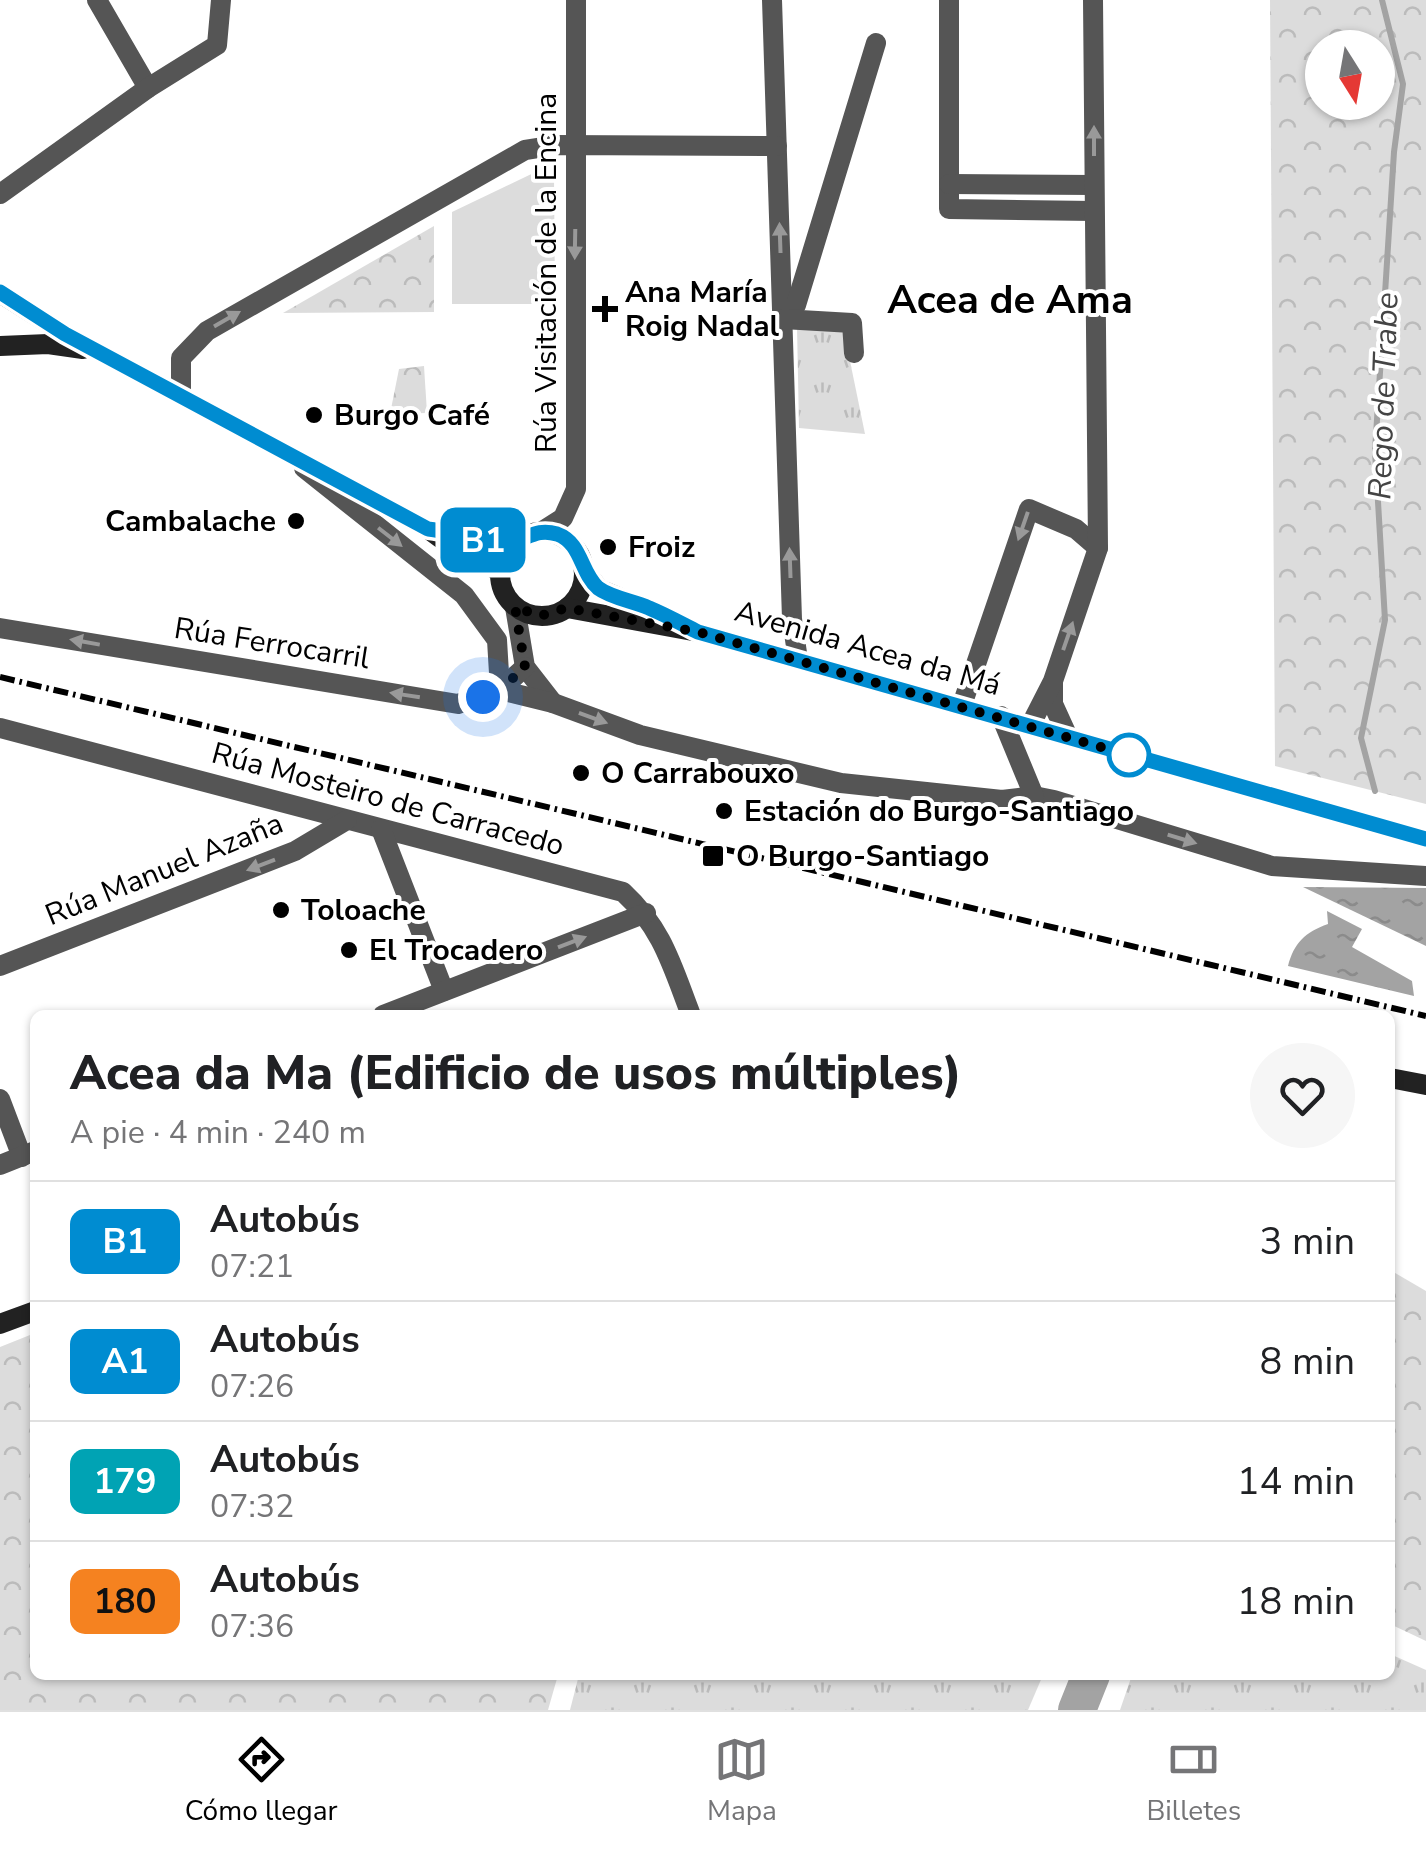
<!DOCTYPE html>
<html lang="es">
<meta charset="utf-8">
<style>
:root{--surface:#fff;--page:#f6f6f6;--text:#202124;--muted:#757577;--line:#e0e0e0;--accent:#000}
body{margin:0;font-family:"Nunito Sans",sans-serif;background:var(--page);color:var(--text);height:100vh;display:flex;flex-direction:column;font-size:38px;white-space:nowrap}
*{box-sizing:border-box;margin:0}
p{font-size:32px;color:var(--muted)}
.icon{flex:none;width:55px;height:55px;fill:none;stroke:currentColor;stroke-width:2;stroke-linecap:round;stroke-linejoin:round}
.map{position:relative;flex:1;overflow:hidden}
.details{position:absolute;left:30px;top:1010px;width:1365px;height:670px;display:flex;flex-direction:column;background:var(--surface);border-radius:15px;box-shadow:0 2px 8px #0004}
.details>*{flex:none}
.badge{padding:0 20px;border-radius:15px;font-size:35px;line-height:65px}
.needle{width:65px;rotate:169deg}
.fabs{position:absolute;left:1305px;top:30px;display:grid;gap:20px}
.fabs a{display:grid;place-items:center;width:90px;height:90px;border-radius:50%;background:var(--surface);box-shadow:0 2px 8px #0004;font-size:50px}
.you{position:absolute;width:50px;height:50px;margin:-25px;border:8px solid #fff;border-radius:50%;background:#1a73e8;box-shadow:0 0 0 15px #1a73e833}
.map>.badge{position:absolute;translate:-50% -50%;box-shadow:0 0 0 5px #fff}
.round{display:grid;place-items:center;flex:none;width:105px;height:105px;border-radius:52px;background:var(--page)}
.summary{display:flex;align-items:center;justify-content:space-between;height:170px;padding:0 40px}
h1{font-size:48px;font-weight:800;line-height:75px}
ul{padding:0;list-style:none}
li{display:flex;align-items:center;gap:30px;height:120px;padding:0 40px;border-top:2px solid var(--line)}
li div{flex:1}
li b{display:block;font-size:38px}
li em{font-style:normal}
li .badge{min-width:110px;font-weight:700;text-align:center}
.tab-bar{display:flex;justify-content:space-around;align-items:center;height:140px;border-top:2px solid var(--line);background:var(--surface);font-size:28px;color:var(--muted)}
.tab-bar a{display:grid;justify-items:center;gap:5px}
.tab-bar .current{color:var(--accent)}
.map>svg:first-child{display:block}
.grass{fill:url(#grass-tufts)}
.park{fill:url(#park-crowns);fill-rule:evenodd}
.pitch{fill:#dcdcdc}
.water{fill:url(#water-ripples)}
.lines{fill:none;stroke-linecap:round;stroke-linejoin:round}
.stream{stroke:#a3a3a3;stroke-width:6}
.river{stroke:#a3a3a3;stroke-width:38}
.street{stroke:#555;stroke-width:20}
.secondary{stroke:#222;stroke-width:20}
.rail{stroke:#000;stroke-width:6;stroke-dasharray:15 5 2.5 5;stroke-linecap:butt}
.oneway{fill:#999}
.line-casing{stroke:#fff;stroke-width:22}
.line{stroke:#008cd1;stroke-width:15}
.walk{stroke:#000;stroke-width:10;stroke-dasharray:0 18}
.poi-dot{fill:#000;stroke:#fff;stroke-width:4}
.stop-dot{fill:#fff;stroke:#008cd1;stroke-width:5}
.labels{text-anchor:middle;stroke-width:8;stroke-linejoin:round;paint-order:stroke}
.street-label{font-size:30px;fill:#000;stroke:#fff}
.poi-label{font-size:30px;font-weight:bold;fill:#000;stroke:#fff;text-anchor:start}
.water-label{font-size:32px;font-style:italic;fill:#444;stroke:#fff}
.district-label{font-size:40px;font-weight:bold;fill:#000;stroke:#fff}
</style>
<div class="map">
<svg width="1426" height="1710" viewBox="0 0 1426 1710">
<defs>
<pattern id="grass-tufts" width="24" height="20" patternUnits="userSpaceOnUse" patternTransform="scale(2.5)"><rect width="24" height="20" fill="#dcdcdc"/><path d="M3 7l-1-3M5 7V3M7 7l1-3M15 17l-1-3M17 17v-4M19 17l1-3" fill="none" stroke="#bbb"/></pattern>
<pattern id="park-crowns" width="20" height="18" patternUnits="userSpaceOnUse" patternTransform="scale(2.5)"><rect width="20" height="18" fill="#dcdcdc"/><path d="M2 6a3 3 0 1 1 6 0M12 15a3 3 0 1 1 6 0" fill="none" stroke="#bbb"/></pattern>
<pattern id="water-ripples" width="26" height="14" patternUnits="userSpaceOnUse" patternTransform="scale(2.5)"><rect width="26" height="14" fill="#a3a3a3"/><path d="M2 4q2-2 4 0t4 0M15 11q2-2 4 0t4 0" fill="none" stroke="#8b8b8b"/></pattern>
</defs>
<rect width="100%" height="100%" fill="#fff"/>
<g class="grass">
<path d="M 797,326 L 843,327 L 865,434 L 799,428 Z"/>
<path d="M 1390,1654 L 1426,1670 L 1426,1710 L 1120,1710 L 1132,1675 L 1390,1675 Z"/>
<path d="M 579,1675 L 1043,1675 L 1028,1710 L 570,1710 Z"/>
</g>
<g class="park">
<path d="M 1270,0 L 1426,0 L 1426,804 L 1275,766 ZM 1322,48 L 1378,48 L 1378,102 L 1322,102 Z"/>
<path d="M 434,226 L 434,312 L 283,313 Z"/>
<path d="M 424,366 L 427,413 L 390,414 L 399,369 Z"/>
<path d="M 1390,1270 L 1426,1291 L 1426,1641 L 1390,1624 Z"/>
<path d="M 35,1333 L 35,1675 L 558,1675 L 548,1710 L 0,1710 L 0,1347 Z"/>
</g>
<path class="pitch" d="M 546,167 L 554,176 L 555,304 L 452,304 L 452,212 Z"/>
<g class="water">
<path d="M 1303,887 L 1426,888 L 1426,946 Z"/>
<path d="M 1327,911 L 1362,929 L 1352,947 L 1412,981 L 1414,996 L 1288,966 C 1294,943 1305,932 1328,924 Z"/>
</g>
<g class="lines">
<path class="stream" d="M 1375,791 L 1361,738 L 1385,620 L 1375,451 L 1394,152 L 1403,84 L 1382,0"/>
<path class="river" d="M 1077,1710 L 1091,1675"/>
<g class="street">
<path d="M 97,0 L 148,88"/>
<path d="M 772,0 L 792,619 L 798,660"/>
<path d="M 949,0 L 949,209 L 1094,211"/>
<path d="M 949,184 L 1094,185"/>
<path d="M 0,194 L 148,88 L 217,45 L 221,0"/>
<path d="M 783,319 L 796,305 L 876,43"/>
<path d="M 783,319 L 852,323 L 854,353"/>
<path d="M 181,395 L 181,358 L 207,331 L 525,150 L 557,145 L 777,146"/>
<path d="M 304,468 L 464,595 L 497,640 L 500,690"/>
<path d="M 541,532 L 563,518 L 576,489 L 576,0"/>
<path d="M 515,607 L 525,667 L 553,703"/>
<path d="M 0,628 L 458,704 L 500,690 L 525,667"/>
<path d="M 1053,683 L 1053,704 L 1068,737"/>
<path d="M 500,690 L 553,703 L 640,735 L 841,783 L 1002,800 L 1034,796 L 1054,800 L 1272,866 L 1426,876"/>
<path d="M 962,705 L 1029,509 L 1076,529 L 1098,548"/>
<path d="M 1001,716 L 1034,796"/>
<path d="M 1030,726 L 1053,681 L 1098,548 L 1093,0"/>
<path d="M 0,728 L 623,892 C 663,929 672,966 691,1015"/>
<path d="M 381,829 L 444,991"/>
<path d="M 0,966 L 295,851 L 347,820"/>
<path d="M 383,1015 L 646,913"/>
<path d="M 0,1099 L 22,1157"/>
<path d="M 0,1165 L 35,1151"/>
</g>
<g class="secondary">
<path d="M 0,293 L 65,334 L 428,529 L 462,554 L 500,571"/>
<path d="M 0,346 L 48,344 L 83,349"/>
<path d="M 430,529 L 487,541 L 514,542"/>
<circle cx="542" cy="574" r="42"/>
<path d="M 584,570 L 599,589 L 678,622"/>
<path d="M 567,608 L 698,632 L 1426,839"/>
<path d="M 1390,1078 L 1426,1085"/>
<path d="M 0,1324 L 35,1311"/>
</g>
<path class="rail" d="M 0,677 L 1426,1016"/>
</g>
<defs><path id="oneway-solid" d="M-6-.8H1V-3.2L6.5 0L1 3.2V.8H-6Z" transform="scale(2.5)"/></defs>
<g class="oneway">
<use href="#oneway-solid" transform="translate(1094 141) rotate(-90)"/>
<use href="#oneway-solid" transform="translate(780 238) rotate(-92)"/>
<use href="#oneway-solid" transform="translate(575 244) rotate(91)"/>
<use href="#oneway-solid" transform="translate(227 319) rotate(-30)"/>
<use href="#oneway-solid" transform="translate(1023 526) rotate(109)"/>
<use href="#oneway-solid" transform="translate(390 537) rotate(38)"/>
<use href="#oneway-solid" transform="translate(790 563) rotate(-92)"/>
<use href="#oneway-solid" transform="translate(1068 636) rotate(-71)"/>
<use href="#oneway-solid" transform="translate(85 642) rotate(-170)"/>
<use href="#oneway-solid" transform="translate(405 695) rotate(-171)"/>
<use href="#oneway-solid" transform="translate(593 718) rotate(20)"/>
<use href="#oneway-solid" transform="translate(1182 839) rotate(17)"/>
<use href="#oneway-solid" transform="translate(261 865) rotate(159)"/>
<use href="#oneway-solid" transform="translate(572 942) rotate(-21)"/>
</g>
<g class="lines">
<g class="line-casing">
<path id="line" d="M 0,292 L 65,334 L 428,529 C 454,531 487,548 513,542 C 529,538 537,528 557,534 C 582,543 580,572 598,588 C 611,598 634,601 649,608 C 666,615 682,624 698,632 L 1426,839"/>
</g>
<use href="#line" class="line"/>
<path class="walk" d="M 483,697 L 500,690 L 525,667 L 515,607 L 540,616 L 566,608 L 698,632 L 1129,755"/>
</g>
<g class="poi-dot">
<path d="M600 294h10v10h10v10h-10v10h-10v-10h-10v-10h10z"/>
<circle cx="314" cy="415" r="10"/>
<circle cx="296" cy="521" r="10"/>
<circle cx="608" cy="547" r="10"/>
<circle cx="581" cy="773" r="10"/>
<circle cx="724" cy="811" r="10"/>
<rect x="701" y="844" width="24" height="24" rx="5"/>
<circle cx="281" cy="910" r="10"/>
<circle cx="349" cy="950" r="10"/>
</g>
<circle class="stop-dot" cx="1129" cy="755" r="20"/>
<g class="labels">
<g class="street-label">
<text transform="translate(546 273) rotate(-90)" y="10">Rúa Visitación de la Encina</text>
<text transform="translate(272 643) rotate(9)" y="10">Rúa Ferrocarril</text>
<text transform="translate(868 648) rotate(16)" y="10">Avenida Acea da Má</text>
<text transform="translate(388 799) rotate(15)" y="10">Rúa Mosteiro de Carracedo</text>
<text transform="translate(164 869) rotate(-22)" y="10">Rúa Manuel Azaña</text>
</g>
<g class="poi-label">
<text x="625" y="302">Ana María<tspan x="625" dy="34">Roig Nadal</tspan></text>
<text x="334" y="425">Burgo Café</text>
<text x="276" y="531" text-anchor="end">Cambalache</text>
<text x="628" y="557">Froiz</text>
<text x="601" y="783">O Carrabouxo</text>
<text x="744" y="821">Estación do Burgo-Santiago</text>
<text x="736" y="866">O Burgo-Santiago</text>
<text x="301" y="920">Toloache</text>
<text x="369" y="960">El Trocadero</text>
</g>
<g class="water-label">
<text transform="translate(1383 396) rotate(-88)" y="11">Rego de Trabe</text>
</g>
<g class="district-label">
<text x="1010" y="313">Acea de Ama</text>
</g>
</g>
</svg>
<div class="fabs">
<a><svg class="needle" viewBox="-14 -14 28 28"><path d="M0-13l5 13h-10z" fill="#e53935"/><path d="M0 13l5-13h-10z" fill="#757577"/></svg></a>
</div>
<div class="you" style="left:483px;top:697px"></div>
<b class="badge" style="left:483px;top:540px;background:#008cd1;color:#fff">B1</b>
<section class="details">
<div class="summary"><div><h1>Acea da Ma (Edificio de usos múltiples)</h1><p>A pie · 4 min · 240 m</p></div><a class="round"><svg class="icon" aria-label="heart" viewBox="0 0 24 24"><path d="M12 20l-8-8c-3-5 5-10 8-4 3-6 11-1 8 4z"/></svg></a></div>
<ul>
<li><span class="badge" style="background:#008cd1;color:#fff">B1</span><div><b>Autobús</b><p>07:21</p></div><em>3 min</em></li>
<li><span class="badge" style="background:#008cd1;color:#fff">A1</span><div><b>Autobús</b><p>07:26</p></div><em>8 min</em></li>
<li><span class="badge" style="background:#00a3b4;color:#fff">179</span><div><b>Autobús</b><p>07:32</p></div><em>14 min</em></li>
<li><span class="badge" style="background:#f58220;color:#111">180</span><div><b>Autobús</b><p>07:36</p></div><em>18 min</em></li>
</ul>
</section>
</div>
<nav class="tab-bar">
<a class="current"><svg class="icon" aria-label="directions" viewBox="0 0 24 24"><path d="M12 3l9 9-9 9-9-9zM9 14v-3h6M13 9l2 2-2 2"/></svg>Cómo llegar</a>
<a><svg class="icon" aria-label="map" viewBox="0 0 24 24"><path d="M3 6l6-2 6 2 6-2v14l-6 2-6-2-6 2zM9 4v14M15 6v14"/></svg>Mapa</a>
<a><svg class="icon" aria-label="tickets" viewBox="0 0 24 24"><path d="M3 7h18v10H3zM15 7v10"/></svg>Billetes</a>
</nav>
